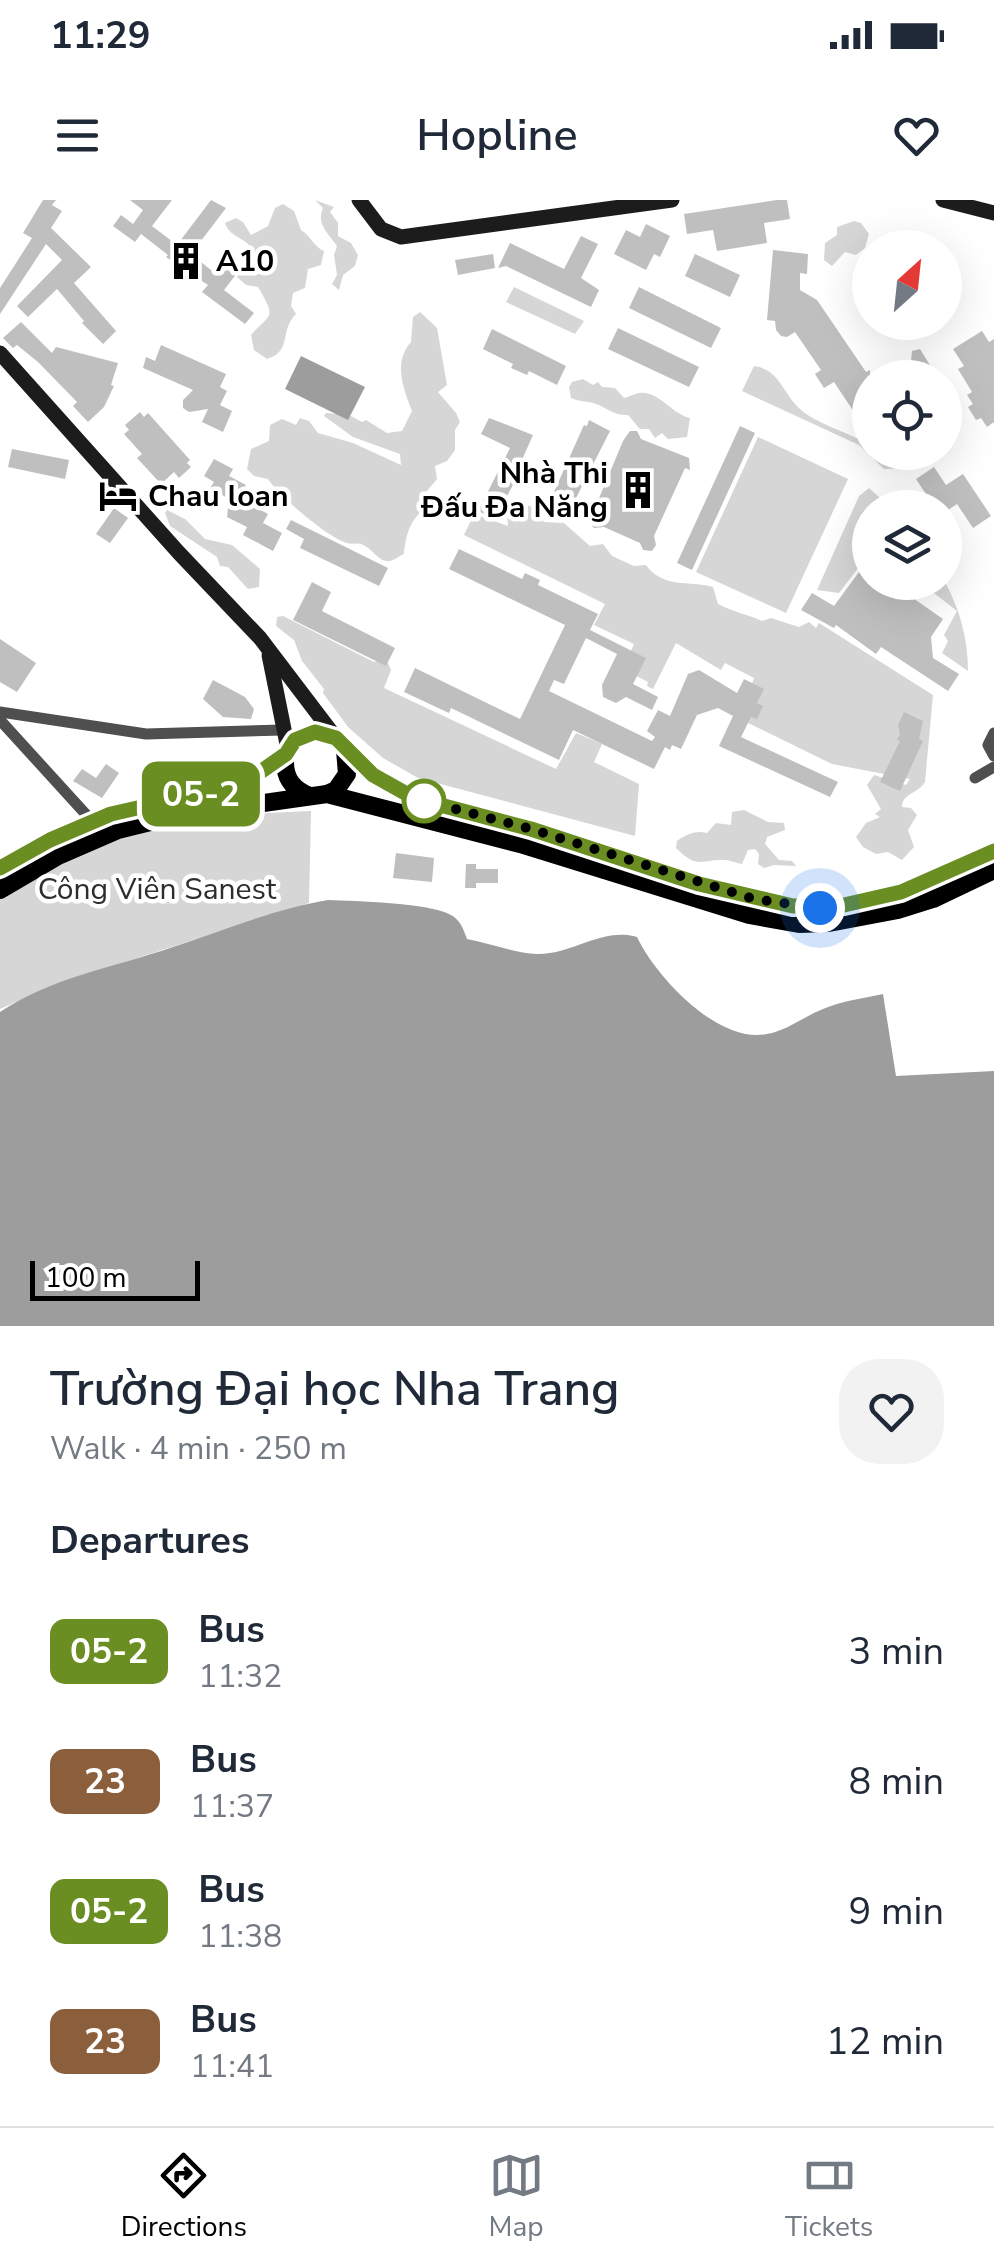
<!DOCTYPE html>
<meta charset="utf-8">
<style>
:root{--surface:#fff;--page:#f2f2f3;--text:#1f2937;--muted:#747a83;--line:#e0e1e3;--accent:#000}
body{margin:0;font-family:"Nunito Sans",sans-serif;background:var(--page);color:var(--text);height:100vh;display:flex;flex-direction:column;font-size:38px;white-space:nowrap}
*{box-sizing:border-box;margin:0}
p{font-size:32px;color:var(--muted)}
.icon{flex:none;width:55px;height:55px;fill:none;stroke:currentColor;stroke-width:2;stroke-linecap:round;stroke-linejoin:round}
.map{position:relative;height:1126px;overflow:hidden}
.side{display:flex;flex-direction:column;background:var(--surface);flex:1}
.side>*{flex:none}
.badge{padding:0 20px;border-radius:15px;font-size:35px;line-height:65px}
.needle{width:65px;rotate:27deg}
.buttons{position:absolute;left:852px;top:30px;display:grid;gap:20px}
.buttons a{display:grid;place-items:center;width:110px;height:110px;border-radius:50%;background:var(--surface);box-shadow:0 10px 40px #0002;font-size:50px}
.scale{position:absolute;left:30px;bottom:25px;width:170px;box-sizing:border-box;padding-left:10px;border:5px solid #000;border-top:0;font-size:28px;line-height:35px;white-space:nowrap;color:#000;-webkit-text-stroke:8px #fff;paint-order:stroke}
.you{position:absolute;width:50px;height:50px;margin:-25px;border:8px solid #fff;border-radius:50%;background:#1a73e8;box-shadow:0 0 0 15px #1a73e833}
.map>.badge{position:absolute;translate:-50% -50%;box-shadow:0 0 0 5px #fff}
h2{padding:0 50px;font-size:38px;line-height:90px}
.round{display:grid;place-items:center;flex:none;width:105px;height:105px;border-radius:40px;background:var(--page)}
.head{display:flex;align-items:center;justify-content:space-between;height:170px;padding:0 50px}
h1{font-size:48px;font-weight:600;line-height:75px}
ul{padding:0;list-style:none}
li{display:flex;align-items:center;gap:30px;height:130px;padding:0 50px}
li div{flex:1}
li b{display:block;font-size:38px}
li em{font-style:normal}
li .badge{min-width:110px;font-weight:700;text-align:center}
.status{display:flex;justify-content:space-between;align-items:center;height:70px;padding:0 50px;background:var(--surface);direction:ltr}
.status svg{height:28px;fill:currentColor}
header{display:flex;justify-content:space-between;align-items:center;height:130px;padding:0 50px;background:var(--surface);font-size:45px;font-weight:600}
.tab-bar{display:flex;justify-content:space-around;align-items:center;height:140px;border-top:2px solid var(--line);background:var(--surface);font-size:28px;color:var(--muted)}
.tab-bar a{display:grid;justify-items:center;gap:5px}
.tab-bar .current{color:var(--accent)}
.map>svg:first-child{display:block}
.green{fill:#d6d6d6}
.water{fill:#9d9d9d}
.building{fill:#bfbfbf}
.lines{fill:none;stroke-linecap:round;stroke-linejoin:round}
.street{stroke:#4f4f4f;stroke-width:11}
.secondary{stroke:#1c1c1c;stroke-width:15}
.primary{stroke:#000;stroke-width:18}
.line-casing{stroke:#fff;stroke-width:22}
.line{stroke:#6b8e23;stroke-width:15}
.walk{stroke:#000;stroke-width:10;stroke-dasharray:0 18}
.stop-dot{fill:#fff;stroke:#6b8e23;stroke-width:5}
.labels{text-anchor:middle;stroke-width:9;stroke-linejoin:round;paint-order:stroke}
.poi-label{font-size:30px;font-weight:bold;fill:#000;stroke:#fff;text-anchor:start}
.park-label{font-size:30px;fill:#2d2d2d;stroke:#fff}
</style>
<div class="status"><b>11:29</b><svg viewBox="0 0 49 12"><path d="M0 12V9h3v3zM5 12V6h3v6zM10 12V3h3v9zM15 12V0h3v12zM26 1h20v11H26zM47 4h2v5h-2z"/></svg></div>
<header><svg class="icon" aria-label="menu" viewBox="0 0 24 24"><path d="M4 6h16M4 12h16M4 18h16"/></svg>Hopline<svg class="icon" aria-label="heart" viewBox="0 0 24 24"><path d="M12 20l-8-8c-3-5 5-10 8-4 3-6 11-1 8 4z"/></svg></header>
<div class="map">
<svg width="994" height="1126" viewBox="0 0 994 1126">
<rect width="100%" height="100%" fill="#fff"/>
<g class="green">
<path d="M 315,0 L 334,7 L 330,12 L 338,23 L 338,36 L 351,43 L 358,55 L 355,66 L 343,75 L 339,90 L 332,84 L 337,75 L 334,55 L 337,46 C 328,33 316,24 323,8 Z"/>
<path d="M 283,4 L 294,11 L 301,30 C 312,37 314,47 324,51 L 321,65 L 308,69 L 305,88 L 293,93 L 291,106 L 296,114 C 279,130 293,151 267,159 L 254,150 L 251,135 C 271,112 277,120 258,87 L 246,85 L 237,77 L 245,58 L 254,56 C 252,37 230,40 225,23 L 236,18 L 243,22 L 251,35 L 268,26 L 275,8 Z"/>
<path d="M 854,21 L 861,23 L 869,34 L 865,48 L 856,55 L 845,52 L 832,66 L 824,60 L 825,43 L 837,35 L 837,27 Z"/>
<path d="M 514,87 L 584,121 L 575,134 L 506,102 Z"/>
<path d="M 420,112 L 437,128 L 447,185 L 438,192 L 456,213 L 460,222 L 455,230 L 455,250 L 447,261 L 435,266 L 437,279 L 427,291 L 426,308 C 410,318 405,338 404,354 C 399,356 395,360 390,361 C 379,363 372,348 363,345 C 358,342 353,345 347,343 C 328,338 278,295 268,279 L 254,276 L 247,269 L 251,249 L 269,241 L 270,225 L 282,219 L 296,225 L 300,218 L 309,221 L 318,233 L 353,243 L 401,265 L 400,254 L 353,237 L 324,216 L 326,213 L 349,215 L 362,222 L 366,220 L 387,233 L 402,231 L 412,211 C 403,188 393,162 411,142 L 413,117 Z"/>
<path d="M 754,166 C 779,169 783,193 799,208 C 814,223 850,233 870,245 L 870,252 L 879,253 L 883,257 L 891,253 L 896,258 C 906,251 925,249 935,256 L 917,268 L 884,269 L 859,245 L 742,191 Z"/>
<path d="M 583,179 L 593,185 L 598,182 L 602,187 L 615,188 L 624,198 C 629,197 634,194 639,193 C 658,190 673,215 690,218 L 687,237 L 668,239 L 662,233 L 655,238 L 649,229 L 640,229 L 628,215 C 615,216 607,208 596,204 C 587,201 580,202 571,198 L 569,187 L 572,182 Z"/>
<path d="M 758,237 L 848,279 L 786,413 L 696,372 Z"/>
<path d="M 869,288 L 890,307 L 870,308 L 870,358 L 865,359 L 839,393 L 817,390 L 859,296 Z"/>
<path d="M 522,304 L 541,309 L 540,318 L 544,322 L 564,323 L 590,346 L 603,344 L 612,356 L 634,366 L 646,365 C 663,389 689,380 713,387 L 718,404 C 733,412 747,414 762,421 L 771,418 L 799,427 L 809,422 L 816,428 L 819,423 L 933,495 L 925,582 C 918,594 902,593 902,607 L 911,608 L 917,615 L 908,630 L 914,647 L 902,660 L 888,652 L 876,654 L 863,647 L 856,637 L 866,623 L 880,617 L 875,614 L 881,609 L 867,585 L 874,575 L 906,585 L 910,579 L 832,564 L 740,519 L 754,478 L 725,463 L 721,470 L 676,443 L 653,489 L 647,486 L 648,482 L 623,469 L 634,444 L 594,425 L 605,404 L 464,335 L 474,314 L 508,326 L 507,316 Z"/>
<path d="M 167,310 L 185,319 L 205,339 L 232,345 L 260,369 L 259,387 L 248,389 L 228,367 L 220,366 L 217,357 L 170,326 L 165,313 Z"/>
<path d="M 945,382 C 960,410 968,439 968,471 L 942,453 L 948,441 L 944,435 L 957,411 L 921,383 Z"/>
<path d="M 283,416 L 374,462 L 382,459 L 387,461 L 391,470 L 384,488 L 556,569 L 576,533 L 602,544 L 594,562 L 639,584 L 635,636 L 418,578 L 383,558 L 348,527 L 323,493 L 324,489 L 302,461 L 294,440 L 276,426 L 277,417 Z"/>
<path d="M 744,610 L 768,622 L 784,623 L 785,630 L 767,637 L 765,644 L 779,660 L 792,661 L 796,666 L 774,665 L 764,668 L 758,664 L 759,654 L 755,649 L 748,650 L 742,664 C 736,663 730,660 725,660 C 701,659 698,670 676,648 L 677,641 C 687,634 695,630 707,633 L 716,623 L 731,625 L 732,612 Z"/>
<path d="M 311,611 L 309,703 L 59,783 L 0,809 L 0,699 C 29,680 62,659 95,645 C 162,617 240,614 311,611 Z"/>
</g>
<g class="water">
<path d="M 301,156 L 365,187 L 348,220 L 285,189 Z"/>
<path d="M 328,700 C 356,701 427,703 449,714 C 460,719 463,728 467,739 C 489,743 515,753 537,754 C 572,755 602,727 637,737 C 656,777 718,844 767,834 C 786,831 805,816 823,809 C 842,801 864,798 883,794 L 896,876 L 994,871 L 994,1126 L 0,1126 L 0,812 C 52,777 115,767 173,747 C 225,730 274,709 328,700 Z"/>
</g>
<g class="building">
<path d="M 43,0 L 56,0 L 52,5 L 62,11 L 51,28 L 91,67 L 74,83 L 116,131 L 103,144 L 82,123 L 84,121 L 57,89 L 28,117 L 17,106 L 62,60 L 46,44 L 0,114 L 0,88 L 32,38 L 23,33 Z"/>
<path d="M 130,0 L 172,0 L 152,26 L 177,45 L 211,0 L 226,8 L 191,54 L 216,74 L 228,58 L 241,68 L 224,90 L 254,113 L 245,124 L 202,92 L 208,85 L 166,57 L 168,55 L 141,34 L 135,42 L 113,26 L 121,15 L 133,24 L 143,10 Z"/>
<path d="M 777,0 L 787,0 L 790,19 L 764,23 L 767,43 L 717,51 L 713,30 L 687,34 L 684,14 Z"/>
<path d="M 646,24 L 670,36 L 660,57 L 654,54 L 646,70 L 614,54 L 626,30 L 640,37 Z"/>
<path d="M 581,36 L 598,44 L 581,78 L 599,90 L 591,107 L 506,66 L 498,68 L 510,43 L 564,69 Z"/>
<path d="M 773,50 L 808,54 L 807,74 L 800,73 L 800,90 L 817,100 L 866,172 L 870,170 L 870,236 L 834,182 L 824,188 L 815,174 L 821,170 L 795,132 L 787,137 L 781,136 L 776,130 L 775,121 L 767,120 Z"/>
<path d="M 493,54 L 495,68 L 458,75 L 455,60 Z"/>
<path d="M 695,54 L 740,75 L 730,97 L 685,76 Z"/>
<path d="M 639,87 L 721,128 L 711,148 L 629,108 Z"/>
<path d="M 21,122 L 52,153 L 56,147 L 118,163 L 111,185 L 114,186 L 104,207 L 88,222 L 73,206 L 77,202 L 38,162 L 17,145 L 13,148 L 3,138 Z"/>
<path d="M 618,128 L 699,167 L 689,187 L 608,149 Z"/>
<path d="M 492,129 L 566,166 L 557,185 L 529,171 L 527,175 L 511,168 L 513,164 L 483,149 Z"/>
<path d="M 982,131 L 989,142 L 994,139 L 994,222 L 987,227 L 981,218 L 976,220 L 968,207 L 973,204 L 967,195 L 972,192 L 958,169 L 964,166 L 953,149 Z"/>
<path d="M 161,145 L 226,174 L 220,187 L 227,191 L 220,205 L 232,211 L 223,232 L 202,222 L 208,209 L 189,212 L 183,208 L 183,200 L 193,190 L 143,168 L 146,157 L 155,161 Z"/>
<path d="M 920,149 L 938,178 L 915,178 L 906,164 L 911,161 L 912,151 Z"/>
<path d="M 140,212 L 144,217 L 148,213 L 190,260 L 187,263 L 191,267 L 179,278 L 174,272 L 161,284 L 137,258 L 142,254 L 124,234 L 129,230 L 125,225 Z"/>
<path d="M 489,218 L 533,235 L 521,262 L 524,264 L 495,319 L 478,311 L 510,248 L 481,234 Z"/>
<path d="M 589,220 L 610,231 L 573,304 L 553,294 L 584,225 L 587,226 Z"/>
<path d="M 740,226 L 755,233 L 692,370 L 677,363 Z"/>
<path d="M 630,231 L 637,231 L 641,239 L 689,258 L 690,270 L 685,268 L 654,336 L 656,345 L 652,351 L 643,350 L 640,343 L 604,327 L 594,328 L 589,322 L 623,241 Z"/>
<path d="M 12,249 L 69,260 L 65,279 L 8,267 Z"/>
<path d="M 214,259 L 233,269 L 229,276 L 246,285 L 242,292 L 254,299 L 251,305 L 268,314 L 263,323 L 282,333 L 273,351 L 243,335 L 247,327 L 227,317 L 229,299 L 210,288 L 214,282 L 204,276 Z"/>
<path d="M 934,267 L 946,285 L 963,274 L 991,316 L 973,328 L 957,304 L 945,312 L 945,308 L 935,308 L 916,279 Z"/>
<path d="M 114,308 L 128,318 L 110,343 L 96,334 Z"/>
<path d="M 291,320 L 388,368 L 379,386 L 300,348 L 304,339 L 286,329 Z"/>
<path d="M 459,349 L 522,379 L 525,373 L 540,380 L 538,385 L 598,414 L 590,430 L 646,458 L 633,484 L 658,497 L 652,510 L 626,497 L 616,503 L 603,497 L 602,485 L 617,454 L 586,438 L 564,484 L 554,480 L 549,491 L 652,541 L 655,537 L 647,531 L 658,510 L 670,516 L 688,474 L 699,470 L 737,493 L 744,479 L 764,489 L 757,503 L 763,506 L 757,519 L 751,517 L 741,537 L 838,582 L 830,597 L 719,546 L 733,516 L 718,508 L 697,515 L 681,549 L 672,545 L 670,550 L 665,547 L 654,569 L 573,530 L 559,560 L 451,508 L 449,513 L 404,492 L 415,468 L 520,519 L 565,425 L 449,369 Z"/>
<path d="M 870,357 L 870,382 L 890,382 L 943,419 L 931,437 L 933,458 L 959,474 L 948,491 L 881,447 L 876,454 L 836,425 L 834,428 L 801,410 L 812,393 L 834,406 Z"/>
<path d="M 312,382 L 331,392 L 322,411 L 395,448 L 386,466 L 293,420 Z"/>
<path d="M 0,439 L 36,463 L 17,492 L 0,482 Z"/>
<path d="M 213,480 L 245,497 L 254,509 L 251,519 L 223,517 L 203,499 Z"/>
<path d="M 904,512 L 923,521 L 919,539 L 923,541 L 900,591 L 880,582 L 900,541 L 897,540 L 900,534 L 898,525 Z"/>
<path d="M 106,564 L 119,573 L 102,598 L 73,581 L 82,569 L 96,578 Z"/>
<path d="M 396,653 L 434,658 L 432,682 L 393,678 Z"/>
<path d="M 466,664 L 476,664 L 476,669 L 498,669 L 498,683 L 476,683 L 476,688 L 465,688 Z"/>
</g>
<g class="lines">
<g class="street">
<path d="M 0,512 L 146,534 L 283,530"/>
<path d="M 0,520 L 92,621"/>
<path d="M 994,533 L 988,545 L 994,556"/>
<path d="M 975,578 L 994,567"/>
</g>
<g class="secondary">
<path d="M 359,0 L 381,29 L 401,37 L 672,0"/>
<path d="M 943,0 L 994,13"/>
<path d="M 0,153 L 179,353 L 260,438 L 336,538"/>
<path d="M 269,455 L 288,549"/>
</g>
<g class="primary">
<path d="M 286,554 C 282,574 291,589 310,596"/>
<path d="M 327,594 L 336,590 L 347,574 L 345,550"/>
<path d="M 0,668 L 50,640 L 111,614 L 243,584 L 286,554 L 295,540 L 315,532 L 336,538 L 373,575 L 414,598 L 531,629 L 699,683 L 793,706 L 844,705 L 901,692 L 994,651"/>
<path d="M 0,690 L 58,656 L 118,630 L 179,615 L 327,594 L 520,644 L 749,715 L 799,724 L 829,723 L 898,710 L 933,699 L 994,670"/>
</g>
</g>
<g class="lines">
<g class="line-casing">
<path id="line" d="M 0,668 L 50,640 L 111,614 L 243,584 L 286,554 L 295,540 L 315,532 L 336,538 L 373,575 L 414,598 L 531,629 L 699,684 L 793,706 L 844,705 L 901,692 L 994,651"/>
</g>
<use href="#line" class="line"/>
<path class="walk" d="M 424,601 L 414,598 L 531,629 L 754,699 L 820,708"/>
</g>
<defs>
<g id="building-bare" transform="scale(3)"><path d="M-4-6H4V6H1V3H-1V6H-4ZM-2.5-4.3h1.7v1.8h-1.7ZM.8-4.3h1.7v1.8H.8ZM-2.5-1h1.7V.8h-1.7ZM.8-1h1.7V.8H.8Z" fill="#000" stroke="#fff" stroke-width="2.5" paint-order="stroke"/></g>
<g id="hotel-bare" transform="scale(3)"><path d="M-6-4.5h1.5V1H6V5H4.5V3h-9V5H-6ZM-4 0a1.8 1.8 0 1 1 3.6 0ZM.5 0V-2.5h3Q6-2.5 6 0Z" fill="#000" stroke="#fff" stroke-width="2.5" paint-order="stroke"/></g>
</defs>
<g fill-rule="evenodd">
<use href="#building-bare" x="186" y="61"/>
<use href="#building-bare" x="638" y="290"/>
<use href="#hotel-bare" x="118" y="296"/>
</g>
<circle class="stop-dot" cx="424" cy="601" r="20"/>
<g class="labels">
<g class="poi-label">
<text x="216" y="71">A10</text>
<text x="608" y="283" text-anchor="end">Nhà Thi<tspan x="608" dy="34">Đấu Đa Năng</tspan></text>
<text x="148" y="306">Chau loan</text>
</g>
<g class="park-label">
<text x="157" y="699">Công Viên Sanest</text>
</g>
</g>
</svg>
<div class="buttons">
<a><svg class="needle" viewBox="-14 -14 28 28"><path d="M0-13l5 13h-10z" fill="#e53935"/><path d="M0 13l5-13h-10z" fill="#747a83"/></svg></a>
<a><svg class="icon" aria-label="locate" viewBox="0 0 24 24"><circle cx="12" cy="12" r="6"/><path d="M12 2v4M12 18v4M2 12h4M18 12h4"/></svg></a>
<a><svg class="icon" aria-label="layers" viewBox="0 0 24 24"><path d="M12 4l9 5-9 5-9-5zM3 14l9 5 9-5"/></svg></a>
</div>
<div class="scale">100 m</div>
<div class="you" style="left:820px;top:708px"></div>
<b class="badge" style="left:201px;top:594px;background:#6b8e23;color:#fff">05-2</b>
</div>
<section class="side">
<div class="head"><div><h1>Trường Đại học Nha Trang</h1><p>Walk · 4 min · 250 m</p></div><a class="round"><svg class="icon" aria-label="heart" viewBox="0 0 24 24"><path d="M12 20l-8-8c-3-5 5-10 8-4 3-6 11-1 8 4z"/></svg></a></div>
<h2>Departures</h2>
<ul>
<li><span class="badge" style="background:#6b8e23;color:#fff">05-2</span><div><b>Bus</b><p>11:32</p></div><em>3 min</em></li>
<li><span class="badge" style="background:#8b5e3c;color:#fff">23</span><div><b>Bus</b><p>11:37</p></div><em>8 min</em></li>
<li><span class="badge" style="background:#6b8e23;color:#fff">05-2</span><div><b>Bus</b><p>11:38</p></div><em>9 min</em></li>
<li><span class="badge" style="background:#8b5e3c;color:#fff">23</span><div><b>Bus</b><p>11:41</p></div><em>12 min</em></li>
</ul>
</section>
<nav class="tab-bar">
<a class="current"><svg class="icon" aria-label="directions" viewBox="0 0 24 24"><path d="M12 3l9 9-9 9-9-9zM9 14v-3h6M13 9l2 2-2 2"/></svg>Directions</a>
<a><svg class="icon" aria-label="map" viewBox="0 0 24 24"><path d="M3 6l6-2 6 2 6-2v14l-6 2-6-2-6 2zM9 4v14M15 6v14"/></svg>Map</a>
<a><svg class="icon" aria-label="tickets" viewBox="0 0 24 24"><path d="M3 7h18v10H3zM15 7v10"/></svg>Tickets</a>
</nav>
